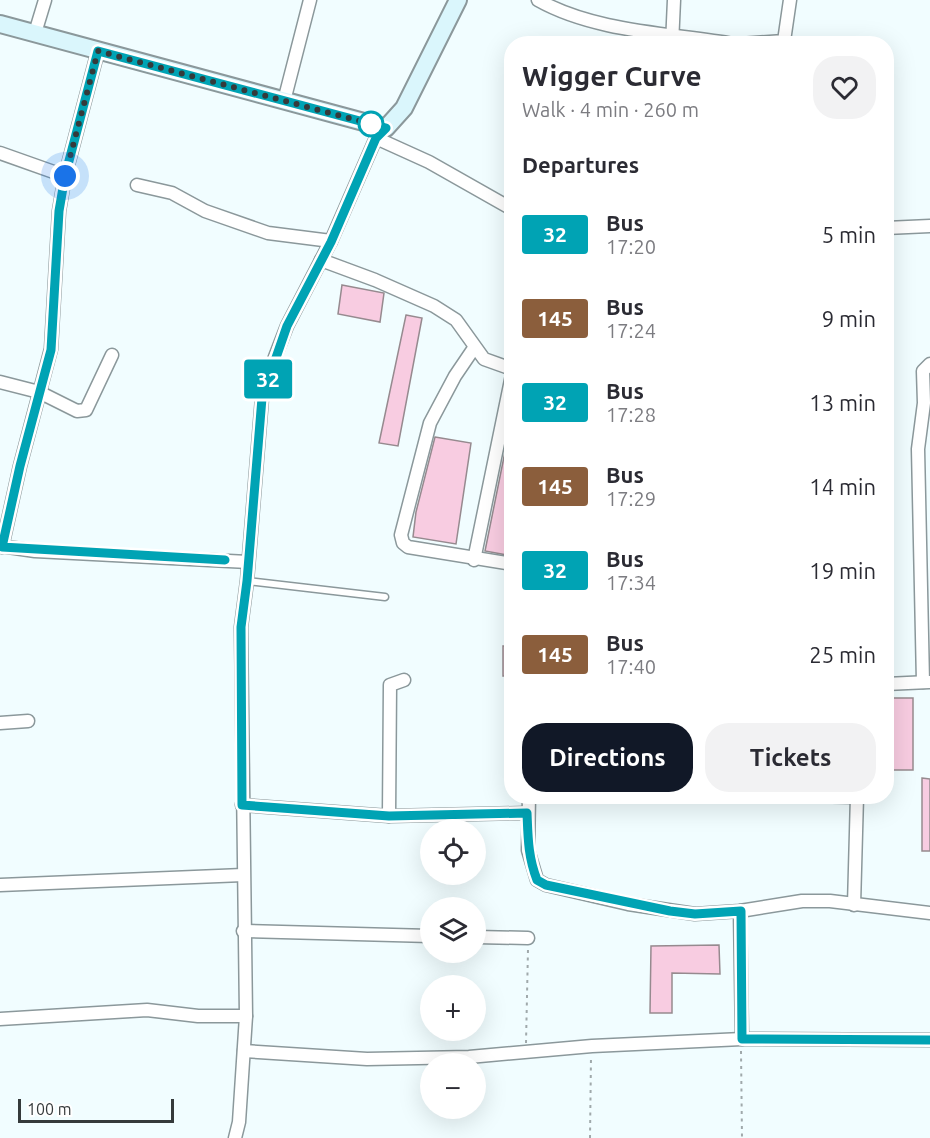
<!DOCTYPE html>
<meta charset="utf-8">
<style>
:root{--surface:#fff;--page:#f2f2f3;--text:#2b2b33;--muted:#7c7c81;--accent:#111827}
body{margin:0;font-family:Ubuntu,sans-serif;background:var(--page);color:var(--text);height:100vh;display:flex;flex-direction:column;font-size:22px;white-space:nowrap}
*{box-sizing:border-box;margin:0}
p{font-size:20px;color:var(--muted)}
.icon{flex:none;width:33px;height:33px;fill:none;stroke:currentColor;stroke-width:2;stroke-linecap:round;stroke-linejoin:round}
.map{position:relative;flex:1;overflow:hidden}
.drawer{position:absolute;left:504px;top:36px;width:390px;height:768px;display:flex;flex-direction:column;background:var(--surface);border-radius:24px;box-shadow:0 6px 24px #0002}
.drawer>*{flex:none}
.badge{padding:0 12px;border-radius:4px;font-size:21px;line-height:39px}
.buttons{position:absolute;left:420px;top:819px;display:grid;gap:12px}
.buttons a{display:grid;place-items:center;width:66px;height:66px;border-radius:50%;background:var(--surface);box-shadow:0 6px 24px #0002;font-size:30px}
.scale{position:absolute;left:18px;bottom:15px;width:156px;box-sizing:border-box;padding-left:6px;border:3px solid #353a3b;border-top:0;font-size:16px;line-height:21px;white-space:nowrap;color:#353a3b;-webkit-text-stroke:4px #fff;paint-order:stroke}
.you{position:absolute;width:30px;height:30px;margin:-15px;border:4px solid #fff;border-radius:50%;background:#1a73e8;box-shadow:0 0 0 9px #1a73e833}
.map>.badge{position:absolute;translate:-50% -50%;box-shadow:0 0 0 3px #fff}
h2{padding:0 18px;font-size:22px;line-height:54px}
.round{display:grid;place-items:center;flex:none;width:63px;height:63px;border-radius:24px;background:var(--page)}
.summary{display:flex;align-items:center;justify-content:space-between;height:102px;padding:0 18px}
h1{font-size:28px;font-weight:700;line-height:45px}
.action{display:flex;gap:12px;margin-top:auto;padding:12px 18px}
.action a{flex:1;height:69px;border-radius:24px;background:var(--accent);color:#fff;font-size:24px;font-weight:700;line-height:69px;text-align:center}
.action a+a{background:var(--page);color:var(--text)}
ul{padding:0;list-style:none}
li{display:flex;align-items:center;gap:18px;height:84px;padding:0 18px}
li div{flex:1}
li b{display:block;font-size:22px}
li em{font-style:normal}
li .badge{min-width:66px;font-weight:700;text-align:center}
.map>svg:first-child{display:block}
.building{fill:#f8cce1;stroke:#968a8f;stroke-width:1.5}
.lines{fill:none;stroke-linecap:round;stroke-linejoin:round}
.lane-casing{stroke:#8b989b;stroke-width:9}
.street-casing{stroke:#8b989b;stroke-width:15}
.secondary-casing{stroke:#8b989b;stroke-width:20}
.path{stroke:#a0a9ab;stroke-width:2;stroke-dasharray:3 4.5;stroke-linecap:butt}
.lane{stroke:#fff;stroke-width:6}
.street{stroke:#fff;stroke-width:12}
.secondary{stroke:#daf6fc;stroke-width:16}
.line-casing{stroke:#fff;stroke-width:14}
.line{stroke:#00a3b4;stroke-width:9}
.walk{stroke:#353a3b;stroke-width:6;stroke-dasharray:0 10.8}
.stop-dot{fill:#fff;stroke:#00a3b4;stroke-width:3}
</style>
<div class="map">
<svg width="930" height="1138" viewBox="0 0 930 1138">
<rect width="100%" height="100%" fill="#f1fdff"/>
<g class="building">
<path d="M 342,285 L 384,293 L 380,322 L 338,314 Z"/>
<path d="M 406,315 L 422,318 L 398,446 L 379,443 Z"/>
<path d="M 509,432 L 512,432 L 512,556 L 485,551 Z"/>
<path d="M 435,437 L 471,443 L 456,544 L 413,537 L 416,512 Z"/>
<rect x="503" y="646" width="9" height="30"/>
<path d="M 889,698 L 913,698 L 913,770 L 890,770 Z"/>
<path d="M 922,778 L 930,779 L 930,851 L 922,851 Z"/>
<path d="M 719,945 L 720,974 L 672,973 L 672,1013 L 650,1013 L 651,946 Z"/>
</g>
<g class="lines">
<g class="lane-casing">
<path id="lane" d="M 247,581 L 385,597"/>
</g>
<g class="street-casing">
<g id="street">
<path d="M 538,0 C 595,32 669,33 734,44"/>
<path d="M 35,33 L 45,0"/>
<path d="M 672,44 L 674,0"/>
<path d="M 740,44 L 784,41 L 790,0"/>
<path d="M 284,101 L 310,0"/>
<path d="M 376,138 L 429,162 L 512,209"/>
<path d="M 0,153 L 65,176"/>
<path d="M 137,185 L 172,193 L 205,211 L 268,233 L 331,241"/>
<path d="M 886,228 L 930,226"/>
<path d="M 321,260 L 375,280 L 434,306 L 456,320 L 484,359 L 512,369"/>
<path d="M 474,348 L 455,376 L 430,423 L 401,535 L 403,543 L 408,547 L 512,564"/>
<path d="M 0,382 L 39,392 L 77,411 L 86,410 L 112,355"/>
<path d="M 0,546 L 35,551 L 248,562"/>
<path d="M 2,547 L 20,466 L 51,349 L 59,211 L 65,176 L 98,51"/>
<path d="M 474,560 L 512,375"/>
<path d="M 923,682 L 918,449 L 924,403 L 923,371 L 930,364"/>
<path d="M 886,684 L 929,682"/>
<path d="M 0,723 L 28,721"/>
<path d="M 529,796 L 528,850 L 537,880 L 546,885 L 628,904 L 695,914 L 740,911 L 802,901 L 830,901 L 930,913"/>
<path d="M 808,796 L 856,797"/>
<path d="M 242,805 L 389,816 L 527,813"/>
<path d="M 389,816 L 390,685 L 404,680"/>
<path d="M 0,885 L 243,875"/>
<path d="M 854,905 L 857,796"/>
<path d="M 740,911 L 742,1039"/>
<path d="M 243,931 L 430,936"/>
<path d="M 476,937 L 528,938"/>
<path d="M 0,1019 L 147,1010 L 198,1016 L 246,1016"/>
<path d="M 244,1051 L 367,1059 L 469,1057 L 592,1046 L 742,1039 L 930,1040"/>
<path d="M 235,1138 L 239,1122 L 246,1016 L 241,627 L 247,581 L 262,398 L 270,370 L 287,326 L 331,241 L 376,138 L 386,128"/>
</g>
</g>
<g class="secondary-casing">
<path id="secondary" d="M 0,24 L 386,128 L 404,108 L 458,0"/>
</g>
<g class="path">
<path d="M 526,1043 L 528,949"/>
<path d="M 741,1051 L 742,1138"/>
<path d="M 590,1138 L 591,1057"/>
</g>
<use href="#lane" class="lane"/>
<use href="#street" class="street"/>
<use href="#secondary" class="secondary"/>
</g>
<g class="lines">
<g class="line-casing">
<path id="line" d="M 225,560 L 2,547 L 20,466 L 51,350 L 59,211 L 65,176 L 98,51 L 386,128 L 376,138 L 331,242 L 287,326 L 262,398 L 247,581 L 241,627 L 242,805 L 389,816 L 527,813 C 528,837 528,857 537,880 L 546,885 L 670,911 L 695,914 L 741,911 L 742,1039 L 930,1040"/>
</g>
<use href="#line" class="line"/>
<path class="walk" d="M 65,176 L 98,51 L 371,124"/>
</g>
<circle class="stop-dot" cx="371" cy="124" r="12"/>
</svg>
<div class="buttons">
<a><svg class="icon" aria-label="locate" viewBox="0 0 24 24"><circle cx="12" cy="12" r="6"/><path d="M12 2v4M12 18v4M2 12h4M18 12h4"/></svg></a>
<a><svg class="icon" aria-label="layers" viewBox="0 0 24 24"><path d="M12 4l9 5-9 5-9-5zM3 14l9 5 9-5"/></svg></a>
<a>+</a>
<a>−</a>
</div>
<div class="scale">100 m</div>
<div class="you" style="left:65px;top:176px"></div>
<b class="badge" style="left:268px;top:379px;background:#00a3b4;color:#fff">32</b>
<section class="drawer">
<div class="summary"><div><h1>Wigger Curve</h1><p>Walk · 4 min · 260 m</p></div><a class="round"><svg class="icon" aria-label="heart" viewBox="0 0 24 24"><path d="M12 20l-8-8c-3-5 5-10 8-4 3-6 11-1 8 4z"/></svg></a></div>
<h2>Departures</h2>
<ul>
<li><span class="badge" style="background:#00a3b4;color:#fff">32</span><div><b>Bus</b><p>17:20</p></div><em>5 min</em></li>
<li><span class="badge" style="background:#8b5e3c;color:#fff">145</span><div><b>Bus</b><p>17:24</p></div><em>9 min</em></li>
<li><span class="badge" style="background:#00a3b4;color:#fff">32</span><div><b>Bus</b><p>17:28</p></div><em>13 min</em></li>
<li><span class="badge" style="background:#8b5e3c;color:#fff">145</span><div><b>Bus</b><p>17:29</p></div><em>14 min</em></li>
<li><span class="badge" style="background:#00a3b4;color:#fff">32</span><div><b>Bus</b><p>17:34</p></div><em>19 min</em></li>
<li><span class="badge" style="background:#8b5e3c;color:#fff">145</span><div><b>Bus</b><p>17:40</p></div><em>25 min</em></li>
</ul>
<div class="action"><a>Directions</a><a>Tickets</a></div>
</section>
</div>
